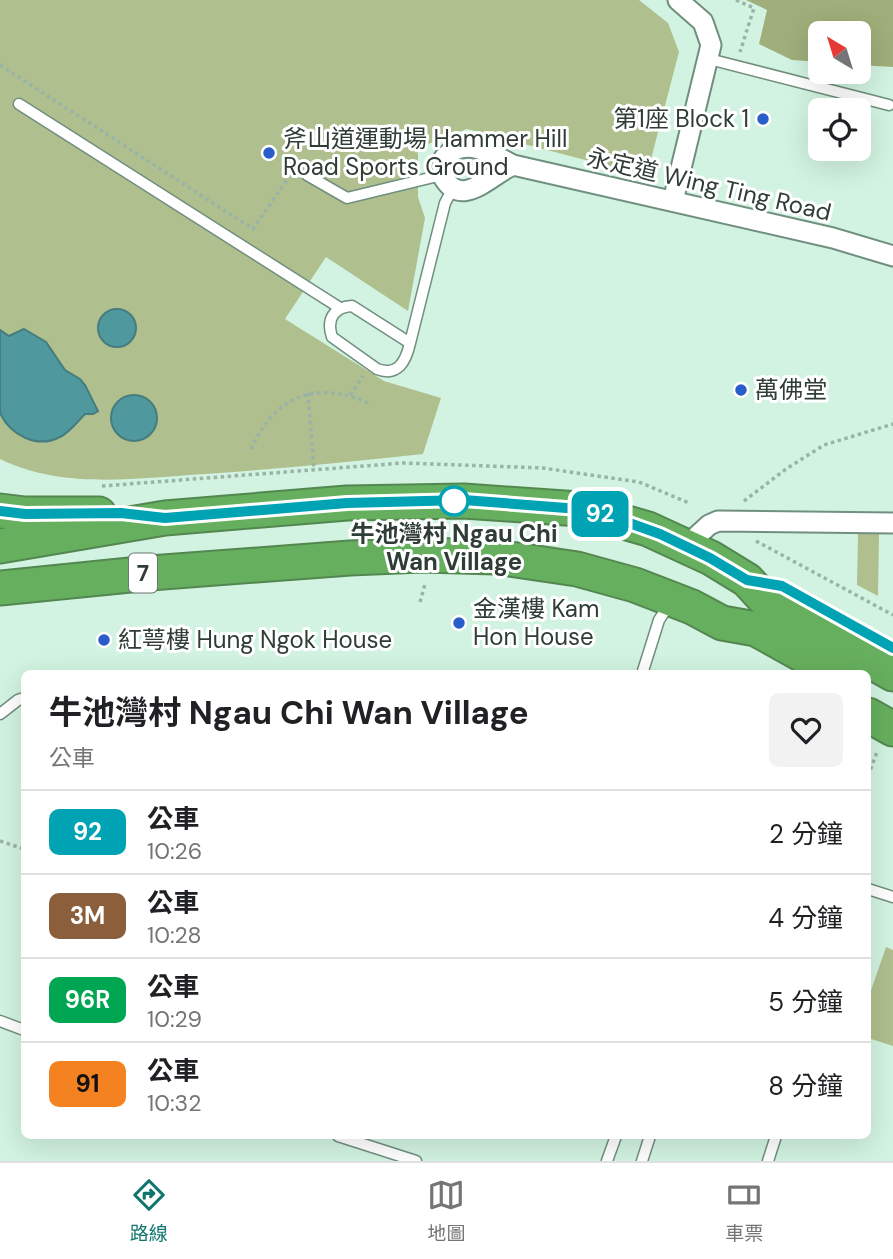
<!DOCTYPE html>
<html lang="zh-TW">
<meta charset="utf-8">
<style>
:root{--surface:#fff;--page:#f2f2f2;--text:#202124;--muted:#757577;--line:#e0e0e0;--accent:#0f766e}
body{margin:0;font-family:"DM Sans","Noto Sans TC",sans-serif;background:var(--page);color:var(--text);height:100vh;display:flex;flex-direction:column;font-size:26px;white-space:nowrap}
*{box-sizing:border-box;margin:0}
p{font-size:23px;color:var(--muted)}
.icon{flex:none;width:38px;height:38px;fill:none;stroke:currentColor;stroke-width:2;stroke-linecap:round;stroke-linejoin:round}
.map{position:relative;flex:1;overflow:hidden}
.details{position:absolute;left:21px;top:670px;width:850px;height:469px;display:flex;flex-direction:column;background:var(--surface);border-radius:10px;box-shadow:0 7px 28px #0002}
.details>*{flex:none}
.badge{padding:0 14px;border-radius:10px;font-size:24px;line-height:46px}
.needle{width:46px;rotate:322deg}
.tools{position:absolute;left:808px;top:21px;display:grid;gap:14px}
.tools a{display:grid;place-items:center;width:63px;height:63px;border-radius:10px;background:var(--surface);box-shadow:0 7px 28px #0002;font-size:35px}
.map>.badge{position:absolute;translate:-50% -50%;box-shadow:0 0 0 4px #fff}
.round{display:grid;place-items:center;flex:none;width:74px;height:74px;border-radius:10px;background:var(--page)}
.head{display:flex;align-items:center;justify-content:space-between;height:119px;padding:0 28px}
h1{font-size:33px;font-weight:700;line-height:52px}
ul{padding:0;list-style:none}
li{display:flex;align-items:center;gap:21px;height:84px;padding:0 28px;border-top:2px solid var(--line)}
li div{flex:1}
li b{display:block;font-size:26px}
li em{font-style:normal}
li .badge{min-width:77px;font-weight:700;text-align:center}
.tab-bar{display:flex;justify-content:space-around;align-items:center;height:98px;border-top:2px solid var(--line);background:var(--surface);font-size:19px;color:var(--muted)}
.tab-bar a{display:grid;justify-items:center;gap:4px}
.tab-bar .on{color:var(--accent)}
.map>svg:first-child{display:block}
.green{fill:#b0bf8e}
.forest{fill:#9fae7a}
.water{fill:#4f999e;stroke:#457d7f;stroke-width:2}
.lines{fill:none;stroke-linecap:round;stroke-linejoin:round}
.lane-casing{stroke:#708f7f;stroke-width:13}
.street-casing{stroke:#708f7f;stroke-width:23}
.highway-casing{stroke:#538750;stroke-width:37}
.path{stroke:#99b4a6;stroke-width:3.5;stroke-dasharray:3.5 3.5;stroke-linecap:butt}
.lane{stroke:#fff;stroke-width:10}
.street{stroke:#fff;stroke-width:19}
.highway{stroke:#66af5e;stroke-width:33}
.line-casing{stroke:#fff;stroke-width:16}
.line{stroke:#00a3b4;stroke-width:10}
.poi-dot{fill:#295dcb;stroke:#fff;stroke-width:2.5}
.stop-dot{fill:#fff;stroke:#00a3b4;stroke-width:3.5}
.labels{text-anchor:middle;stroke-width:6;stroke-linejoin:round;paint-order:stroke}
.shield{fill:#fff;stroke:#6d7772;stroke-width:2}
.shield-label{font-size:23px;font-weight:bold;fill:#2f3d36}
.poi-label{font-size:24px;fill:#2f3d36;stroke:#fff;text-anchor:start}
.street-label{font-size:24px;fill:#2f3d36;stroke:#fff}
.stop-label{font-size:24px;font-weight:bold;fill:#2f3d36;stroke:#fff}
</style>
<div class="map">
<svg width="893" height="1161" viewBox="0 0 893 1161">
<rect width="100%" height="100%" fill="#d2f3e1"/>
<g class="green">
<path d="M 0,0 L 639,0 L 668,23 L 679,52 L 651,159 L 631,172 L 467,129 L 418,148 L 418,197 L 425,218 L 408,311 L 326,257 L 285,319 L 384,381 L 441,398 L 423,454 C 350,462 278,469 205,474 C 136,478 64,490 0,459 Z"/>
<path d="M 858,533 L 879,534 L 878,596 L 857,585 Z"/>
<path d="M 886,947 L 893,950 L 893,1046 L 868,1038 L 868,999 Z"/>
</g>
<path class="forest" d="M 746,0 L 893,0 L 893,67 L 859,65 L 859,33 L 821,33 L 821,62 L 792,60 L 759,44 L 767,10 Z"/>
<g class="water">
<circle cx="117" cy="328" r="19"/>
<path d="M 24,329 L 46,342 L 65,370 L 80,379 L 85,385 L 98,411 L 93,414 L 85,414 C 78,421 69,433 60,437 C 37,449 10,435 0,413 L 0,330 L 9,336 Z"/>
<circle cx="134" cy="418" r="23"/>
</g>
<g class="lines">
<g class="lane-casing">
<g id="lane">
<path d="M 709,59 L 889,105"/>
<path d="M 19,104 L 340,308"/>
<path d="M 307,175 L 347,198 L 442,175"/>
<path d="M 410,343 L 352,306 C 334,307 326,319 332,337 L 377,369 C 398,377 406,361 410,343 L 445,203 L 453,188"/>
<path d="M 642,674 L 659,620 L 670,603"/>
<path d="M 0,714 L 18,700 L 24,698"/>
<path d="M 868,889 L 893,897"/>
<path d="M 0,1021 L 24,1030"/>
<path d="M 338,1136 L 416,1161"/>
<path d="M 607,1161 L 616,1136"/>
<path d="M 642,1161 L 650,1136"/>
<path d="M 768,1161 L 776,1136"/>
</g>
</g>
<g class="street-casing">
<g id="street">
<path d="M 513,165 C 490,175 461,211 442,175 L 444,158 C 465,135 491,154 513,165 L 833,238 L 893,256"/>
<path d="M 673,201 L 711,45 L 703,22 L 678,0"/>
<path d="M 686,546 L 709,525 L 718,521 L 893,523"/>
</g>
</g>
<g class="highway-casing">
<g id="highway">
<path d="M 0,511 L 25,514 L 99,514"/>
<path d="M 0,546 L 165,518 L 347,503 L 464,501 L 579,509 L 648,529 L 711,558 L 747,580 L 770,605 L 893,674"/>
<path d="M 0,588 L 150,573 L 350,558 L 422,555 L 496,557 L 577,569 L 635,585 L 692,607 L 722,623 L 756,629 L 837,674"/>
<path d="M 868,715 L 893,729"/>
</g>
</g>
<g class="path">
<path d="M 736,0 L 754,8 L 740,52"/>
<path d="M 0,65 L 253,229 L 293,171"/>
<path d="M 308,393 L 314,470"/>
<path d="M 350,395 L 363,376"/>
<path d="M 251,449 C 276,395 315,380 369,403"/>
<path d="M 102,486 L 403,463 L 543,468 L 639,482 L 689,503"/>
<path d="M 744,501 L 786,469 L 824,445 L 893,424"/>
<path d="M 756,541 L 893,615"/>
<path d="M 420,602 L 425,584"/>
<path d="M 868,776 L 877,752"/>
<path d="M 0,841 L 24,849"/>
</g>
<use href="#lane" class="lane"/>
<use href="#street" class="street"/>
<use href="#highway" class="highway"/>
</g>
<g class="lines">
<g class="line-casing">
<path id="line" d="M 0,511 L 25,514 L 121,513 L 165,518 L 347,503 L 464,500 L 579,509 L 621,520 L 660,534 L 710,558 L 747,580 L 782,586 L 893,648"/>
</g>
<use href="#line" class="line"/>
</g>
<g class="poi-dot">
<circle cx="763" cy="119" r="7"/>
<circle cx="269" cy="153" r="7"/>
<circle cx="741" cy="390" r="7"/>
<circle cx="459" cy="623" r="7"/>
<circle cx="104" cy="640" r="7"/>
</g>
<circle class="stop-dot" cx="454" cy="501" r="14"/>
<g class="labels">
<rect class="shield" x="129" y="553.5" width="28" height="39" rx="5"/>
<g class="shield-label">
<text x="143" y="581">7</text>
</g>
<g class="poi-label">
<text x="749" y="127" text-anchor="end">第1座 Block 1</text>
<text x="283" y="147">斧山道運動場 Hammer Hill<tspan x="283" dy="28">Road Sports Ground</tspan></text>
<text x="755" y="398">萬佛堂</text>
<text x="473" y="617">金漢樓 Kam<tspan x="473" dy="28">Hon House</tspan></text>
<text x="118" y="648">紅萼樓 Hung Ngok House</text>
</g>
<g class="street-label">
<text transform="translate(709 185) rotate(13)" y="8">永定道 Wing Ting Road</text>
</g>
<g class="stop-label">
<text x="454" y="542">牛池灣村 Ngau Chi<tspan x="454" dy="28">Wan Village</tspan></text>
</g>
</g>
</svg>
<div class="tools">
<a><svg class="needle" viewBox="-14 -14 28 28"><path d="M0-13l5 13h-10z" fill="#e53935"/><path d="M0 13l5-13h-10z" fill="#757577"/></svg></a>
<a><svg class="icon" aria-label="locate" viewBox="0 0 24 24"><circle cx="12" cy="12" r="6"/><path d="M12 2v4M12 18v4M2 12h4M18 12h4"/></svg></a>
</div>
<b class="badge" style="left:600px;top:514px;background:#00a3b4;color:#fff">92</b>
<section class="details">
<div class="head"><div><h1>牛池灣村 Ngau Chi Wan Village</h1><p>公車</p></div><a class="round"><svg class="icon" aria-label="heart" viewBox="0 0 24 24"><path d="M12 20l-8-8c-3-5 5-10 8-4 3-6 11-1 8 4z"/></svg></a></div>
<ul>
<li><span class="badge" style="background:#00a3b4;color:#fff">92</span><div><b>公車</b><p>10:26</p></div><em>2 分鐘</em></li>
<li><span class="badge" style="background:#8b5e3c;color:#fff">3M</span><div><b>公車</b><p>10:28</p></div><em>4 分鐘</em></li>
<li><span class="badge" style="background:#00a651;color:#fff">96R</span><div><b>公車</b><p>10:29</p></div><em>5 分鐘</em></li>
<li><span class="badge" style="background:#f58220;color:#111">91</span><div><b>公車</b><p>10:32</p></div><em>8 分鐘</em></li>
</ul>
</section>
</div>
<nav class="tab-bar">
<a class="on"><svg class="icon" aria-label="directions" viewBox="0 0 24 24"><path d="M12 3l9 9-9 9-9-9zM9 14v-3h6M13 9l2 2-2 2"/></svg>路線</a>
<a><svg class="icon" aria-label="map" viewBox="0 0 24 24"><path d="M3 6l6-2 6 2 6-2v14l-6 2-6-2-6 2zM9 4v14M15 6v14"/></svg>地圖</a>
<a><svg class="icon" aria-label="tickets" viewBox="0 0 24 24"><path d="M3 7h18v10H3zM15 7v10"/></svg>車票</a>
</nav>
